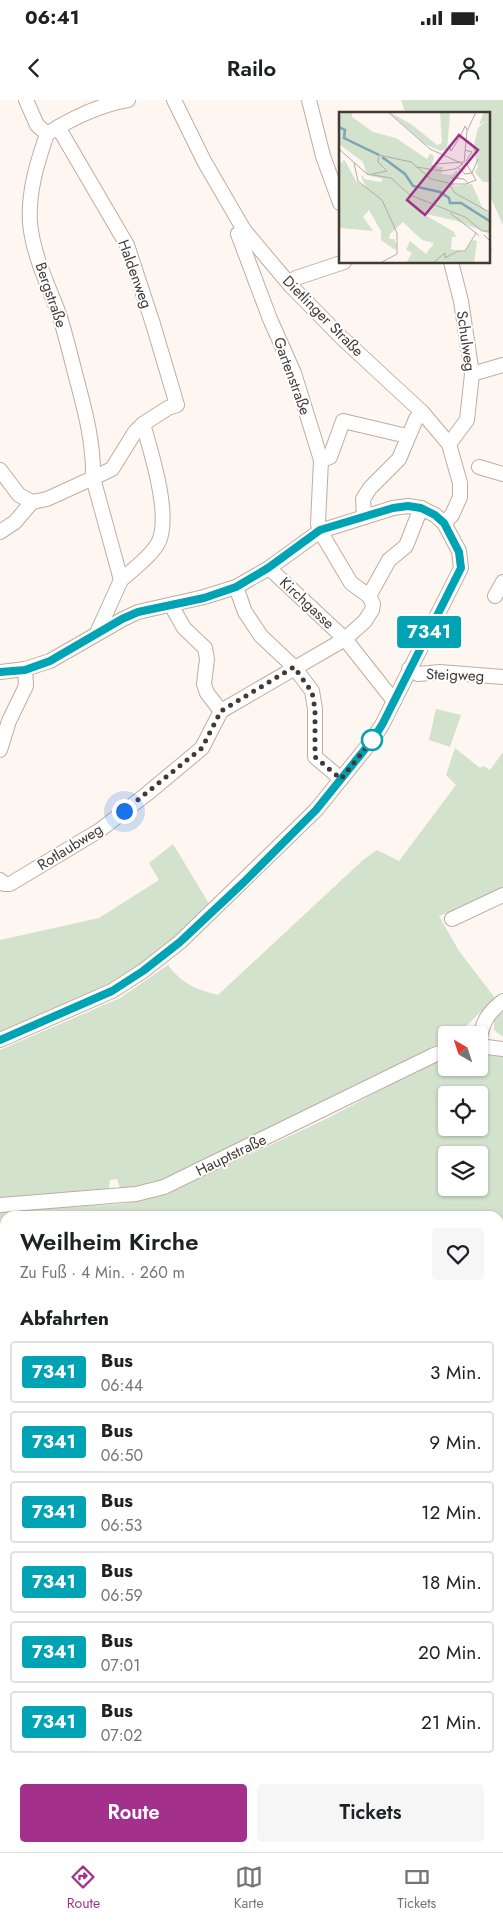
<!DOCTYPE html>
<html lang="de">
<meta charset="utf-8">
<style>
:root{--surface:#fff;--page:#f6f6f6;--text:#202124;--muted:#757577;--line:#e0e0e0;--accent:#a3318c}
body{margin:0;font-family:Jost,sans-serif;background:var(--page);color:var(--text);height:100vh;display:flex;flex-direction:column;font-size:19px;white-space:nowrap}
*{box-sizing:border-box;margin:0}
p{font-size:16px;color:var(--muted)}
.icon{flex:none;width:28px;height:28px;fill:none;stroke:currentColor;stroke-width:2;stroke-linecap:round;stroke-linejoin:round}
.map{position:relative;flex:1;overflow:hidden}
.sheet{position:absolute;left:0px;top:1111px;width:504px;height:641px;display:flex;flex-direction:column;background:var(--surface);border-radius:15px 15px 0 0;box-shadow:0 1px 4px #0004}
.sheet>*{flex:none}
.badge{padding:0 10px;border-radius:4px;font-size:18px;line-height:32px}
.needle{width:32px;rotate:321deg}
.controls{position:absolute;left:438px;top:926px;display:grid;gap:10px}
.controls a{display:grid;place-items:center;width:50px;height:50px;border-radius:5px;background:var(--surface);box-shadow:0 1px 4px #0004;font-size:25px}
.you{position:absolute;width:25px;height:25px;margin:-12px;border:4px solid #fff;border-radius:50%;background:#1a73e8;box-shadow:0 0 0 8px #1a73e833}
.map>.badge{position:absolute;translate:-50% -50%;box-shadow:0 0 0 2px #fff}
h2{padding:0 20px;font-size:19px;line-height:45px}
.round{display:grid;place-items:center;flex:none;width:52px;height:52px;border-radius:5px;background:var(--page)}
.head{display:flex;align-items:center;justify-content:space-between;height:85px;padding:0 20px}
h1{font-size:24px;font-weight:600;line-height:38px}
.cta{display:flex;gap:10px;margin-top:auto;padding:10px 20px}
.cta a{flex:1;height:58px;border-radius:5px;background:var(--accent);color:#fff;font-size:20px;font-weight:600;line-height:58px;text-align:center}
.cta a+a{background:var(--page);color:var(--text)}
ul{padding:0;list-style:none}
li{display:flex;align-items:center;gap:15px;height:62px;margin:0 10px 8px;padding:0 10px;border:2px solid var(--line);border-radius:5px}
li div{flex:1}
li b{display:block;font-size:19px}
li em{font-style:normal}
li .badge{min-width:55px;font-weight:700;text-align:center}
.status{display:flex;justify-content:space-between;align-items:center;height:35px;padding:0 25px;background:var(--surface);direction:ltr}
.status svg{height:14px;fill:currentColor}
header{display:flex;justify-content:space-between;align-items:center;height:65px;padding:0 20px;background:var(--surface);font-size:22px;font-weight:600}
.dock{display:flex;justify-content:space-around;align-items:center;height:70px;border-top:1px solid var(--line);background:var(--surface);font-size:14px;color:var(--muted)}
.dock a{display:grid;justify-items:center;gap:2px}
.dock .active{color:var(--accent)}
.map>svg:first-child{display:block}
.green{fill:#d2e2cd;fill-rule:evenodd}
.lines{fill:none;stroke-linecap:round;stroke-linejoin:round}
.stream{stroke:#7ea4b7;stroke-width:3}
.minor-casing{stroke:#c0ada0;stroke-width:16}
.major-casing{stroke:#c0ada0;stroke-width:20}
.minor{stroke:#fff;stroke-width:14}
.major{stroke:#fff;stroke-width:18}
.line-casing{stroke:#fff;stroke-width:11}
.line{stroke:#00a3b4;stroke-width:8}
.walk{stroke:#423a35;stroke-width:5;stroke-dasharray:0 9}
.stop-dot{fill:#fff;stroke:#00a3b4;stroke-width:2.5}
.labels{text-anchor:middle;stroke-width:4;stroke-linejoin:round;paint-order:stroke}
.street-label{font-size:15px;fill:#423a35;stroke:#fff}
.inset-river{fill:none;stroke:#7ea4b7;stroke-width:2.5}
.inset-road{fill:none;stroke:#b3aba6;stroke-width:1}
.view{fill:#a3318c;fill-opacity:0.15;stroke:#a3318c;stroke-width:2.5}
.inset-edge{fill:none;stroke:#423a35;stroke-width:2.5}
</style>
<div class="status"><b>06:41</b><svg viewBox="0 0 49 12"><path d="M0 12V9h3v3zM5 12V6h3v6zM10 12V3h3v9zM15 12V0h3v12zM26 1h20v11H26zM47 4h2v5h-2z"/></svg></div>
<header><svg class="icon" aria-label="back" viewBox="0 0 24 24"><path d="M15 5l-7 7 7 7"/></svg>Railo<svg class="icon" aria-label="person" viewBox="0 0 24 24"><circle cx="12" cy="8" r="4"/><path d="M4 21q1-7 8-7t8 7"/></svg></header>
<div class="map">
<svg width="503" height="1752" viewBox="0 0 503 1752">
<rect width="100%" height="100%" fill="#fef6f1"/>
<g class="green">
<path d="M 401,0 L 503,0 L 503,125 L 491,98 L 489,98 L 489,14 L 406,14 Z"/>
<path d="M 436,609 L 461,615 L 450,647 L 429,640 Z"/>
<path d="M 455,648 L 480,668 L 483,666 L 490,670 L 503,652 L 503,788 L 492,795 L 439,816 L 459,851 L 495,898 L 457,935 L 446,935 L 446,941 L 158,1084 L 121,1091 L 117,1079 L 110,1080 L 108,1093 L 0,1099 L 0,950 L 120,898 L 168,865 C 182,884 196,889 218,895 L 363,760 L 377,750 L 399,761 L 456,685 L 446,675 Z"/>
<path d="M 173,744 L 211,807 C 184,831 156,857 125,877 C 90,901 40,917 0,935 L 0,840 L 99,818 L 159,780 L 149,763 Z"/>
<path d="M 503,907 L 503,937 L 494,930 L 494,917 Z"/>
<path d="M 479,952 L 503,954 L 503,1733 L 499,1735 L 499,1116 L 5,1116 L 5,1266 L 0,1267 L 0,1110 L 123,1104 L 166,1094 L 328,1018 L 437,960 L 446,957 L 446,968 L 479,968 ZM 446,995 L 479,995 L 479,1028 L 446,1028 ZM 446,1055 L 479,1055 L 479,1088 L 446,1088 Z"/>
<path d="M 5,1272 L 5,1748 L 422,1748 L 418,1752 L 0,1752 L 0,1274 Z"/>
</g>
<g class="lines">
<g class="stream">
<path d="M 499,1182 L 503,1181"/>
<path d="M 0,1425 L 5,1423"/>
</g>
<g class="minor-casing">
<g id="minor">
<path d="M 26,0 L 37,25 L 47,34"/>
<path d="M 174,0 L 204,61 L 244,130 L 290,185 L 342,238 L 422,312 L 449,344 L 460,383 L 460,397 L 452,415 L 444,423"/>
<path d="M 309,0 L 323,56 L 340,103"/>
<path d="M 58,27 L 127,145 L 153,224 L 177,305 L 168,308 L 143,324 L 135,332 L 112,369 L 93,378 L 121,480 L 97,533"/>
<path d="M 244,130 L 238,134 L 270,219 L 294,273 L 321,360 L 318,424 L 320,431 L 351,483 L 369,496"/>
<path d="M 290,185 L 296,178 L 344,162"/>
<path d="M 472,274 L 503,265"/>
<path d="M 449,344 L 467,320 L 472,274 L 461,201 L 451,162"/>
<path d="M 321,360 L 330,357 L 343,321 L 407,336"/>
<path d="M 479,367 L 503,374"/>
<path d="M 0,370 L 19,395 L 32,402 L 47,399 L 93,378 C 94,342 84,307 75,273 C 70,253 65,233 59,214 C 48,185 33,155 30,123 C 28,92 37,63 47,34 C 72,18 98,5 128,0"/>
<path d="M 364,416 L 363,399 L 370,388 L 399,359 L 416,319 L 422,312"/>
<path d="M 0,432 L 15,422 L 32,402"/>
<path d="M 269,468 L 345,539 L 394,601"/>
<path d="M 121,480 C 132,470 148,459 157,445 C 173,420 151,352 143,324"/>
<path d="M 236,487 L 245,512 L 261,536 L 294,567 L 312,591 L 315,609 L 315,657 L 341,679"/>
<path d="M 495,496 L 503,482"/>
<path d="M 171,505 L 184,528 L 205,548 L 207,559 L 204,584 L 207,593 L 221,611"/>
<path d="M 409,569 L 418,574 L 440,572 L 503,577"/>
<path d="M 0,572 L 25,569 L 50,561 L 123,519 L 138,512 L 204,497 L 236,487 L 269,468 L 320,431 L 393,408 L 408,406 L 421,408 L 435,415 L 444,423 L 459,451 L 461,468 L 382,625 L 370,643 L 316,710 L 180,842 L 143,871 L 112,891 L 0,940"/>
<path d="M 0,650 L 9,621 L 26,586 L 25,569"/>
<path d="M 0,780 L 4,784 L 10,784 L 100,730 L 148,693 L 202,648 L 221,611 L 345,539 L 365,521 L 372,510 L 373,504 L 369,496 L 389,460 L 406,446 L 421,408"/>
<path d="M 452,819 L 503,795"/>
<path d="M 479,943 C 482,923 487,913 503,901"/>
<path d="M 479,946 L 503,949"/>
<path d="M 0,1105 L 136,1094 L 164,1087 L 434,955 L 446,951"/>
</g>
</g>
<g class="major-casing">
<g id="major">
<path d="M 499,1450 L 503,1450"/>
<path d="M 0,1645 L 5,1644"/>
</g>
</g>
<use href="#minor" class="minor"/>
<use href="#major" class="major"/>
</g>
<g class="lines">
<g class="line-casing">
<path id="line" d="M 0,572 L 25,570 L 50,561 L 122,519 L 138,512 L 204,498 L 236,487 L 268,468 L 320,430 L 393,408 L 408,406 L 421,408 L 435,415 L 444,423 L 459,452 L 461,468 L 382,625 L 370,643 L 316,710 L 244,782 L 180,842 L 143,871 L 112,891 L 0,940"/>
</g>
<use href="#line" class="line"/>
<path class="walk" d="M 124,711 L 202,648 L 221,611 L 294,567 L 312,592 L 315,609 L 315,657 L 341,679 L 372,640"/>
</g>
<circle class="stop-dot" cx="372" cy="640" r="10"/>
<g class="labels">
<g class="street-label">
<text transform="translate(135 174) rotate(70)" y="5">Haldenweg</text>
<text transform="translate(51 195) rotate(71)" y="5">Bergstraße</text>
<text transform="translate(323 216) rotate(45)" y="5">Dietlinger Straße</text>
<text transform="translate(466 241) rotate(82)" y="5">Schulweg</text>
<text transform="translate(292 276) rotate(70)" y="5">Gartenstraße</text>
<text transform="translate(307 503) rotate(43)" y="5">Kirchgasse</text>
<text transform="translate(455 575) rotate(2)" y="5">Steigweg</text>
<text transform="translate(70 747) rotate(-32)" y="5">Rotlaubweg</text>
<text transform="translate(231 1055) rotate(-26)" y="5">Hauptstraße</text>
</g>
</g>
<g transform="translate(339 12)">
<rect width="151" height="151" fill="#fef6f1"/>
<path d="M 0,0 L 13,0 L 13,5 L 34,20 L 57,26 L 88,47 L 91,42 L 95,44 L 93,53 L 104,55 L 102,62 L 113,63 L 118,58 L 121,67 L 112,66 L 115,74 L 133,72 L 143,95 L 151,102 L 151,122 L 118,109 L 83,101 L 115,120 L 117,125 L 113,125 L 112,137 L 125,140 L 134,128 L 138,129 L 135,151 L 67,151 L 73,141 L 67,138 L 71,129 L 87,142 L 95,131 L 83,128 L 64,110 L 51,122 L 50,127 L 55,127 L 58,134 L 56,138 L 42,128 L 42,119 L 30,98 L 24,105 L 34,119 L 1,116 L 0,49 L 3,51 L 5,47 L 17,69 L 27,75 L 22,65 L 25,63 L 24,66 L 29,68 L 42,70 L 44,67 L 28,63 L 24,50 L 0,32 ZM 50,0 L 72,12 L 98,33 L 103,31 L 101,0 L 111,0 L 108,38 L 101,39 L 86,32 ZM 145,0 L 151,0 L 151,70 L 144,70 L 136,60 L 139,55 L 134,37 L 139,16 L 148,8 L 140,13 Z" fill="#d2e2cd"/>
<path class="inset-river" d="M 0,15 L 6,18 L 5,26 L 40,43M 43,45 L 66,62 L 74,74 L 101,80 L 110,86 L 111,91 L 122,91 L 152,110"/>
<path class="inset-road" d="M 49,0 L 91,37 L 124,52M 121,25 L 126,14 L 128,18M 110,33 L 112,39 L 121,25 L 130,30M 0,37 L 28,62 L 52,66 L 71,83 L 126,105 L 143,119 L 152,119M 126,38 L 133,40 L 127,49M 104,44 L 97,52 L 124,50M 15,51 L 19,69 L 43,88 L 58,121 L 58,142 L 41,151M 125,51 L 128,19 L 137,0M 78,55 L 102,59 L 116,57 L 124,52M 119,56 L 126,62 L 133,61M 133,61 L 139,47M 33,62 L 48,59 L 39,50 L 40,43 L 72,50 L 92,67 L 109,71 L 116,81 L 152,101M 112,66 L 125,67 L 129,71M 110,72 L 127,72 L 137,68 L 127,51M 111,101 L 137,121M 145,123 L 151,129 L 152,140M 94,151 L 106,141 L 106,146 L 119,139 L 126,139 L 137,121 L 140,124"/>
<path class="view" d="M 120,23 L 139,38 L 86,103 L 68,88 Z"/>
<rect width="151" height="151" class="inset-edge"/>
</g>
</svg>
<div class="controls">
<a><svg class="needle" viewBox="-14 -14 28 28"><path d="M0-13l5 13h-10z" fill="#e53935"/><path d="M0 13l5-13h-10z" fill="#757577"/></svg></a>
<a><svg class="icon" aria-label="locate" viewBox="0 0 24 24"><circle cx="12" cy="12" r="6"/><path d="M12 2v4M12 18v4M2 12h4M18 12h4"/></svg></a>
<a><svg class="icon" aria-label="layers" viewBox="0 0 24 24"><path d="M12 4l9 5-9 5-9-5zM3 14l9 5 9-5"/></svg></a>
</div>
<div class="you" style="left:124px;top:711px"></div>
<b class="badge" style="left:429px;top:532px;background:#00a3b4;color:#fff">7341</b>
<section class="sheet">
<div class="head"><div><h1>Weilheim Kirche</h1><p>Zu Fuß · 4 Min. · 260 m</p></div><a class="round"><svg class="icon" aria-label="heart" viewBox="0 0 24 24"><path d="M12 20l-8-8c-3-5 5-10 8-4 3-6 11-1 8 4z"/></svg></a></div>
<h2>Abfahrten</h2>
<ul>
<li><span class="badge" style="background:#00a3b4;color:#fff">7341</span><div><b>Bus</b><p>06:44</p></div><em>3 Min.</em></li>
<li><span class="badge" style="background:#00a3b4;color:#fff">7341</span><div><b>Bus</b><p>06:50</p></div><em>9 Min.</em></li>
<li><span class="badge" style="background:#00a3b4;color:#fff">7341</span><div><b>Bus</b><p>06:53</p></div><em>12 Min.</em></li>
<li><span class="badge" style="background:#00a3b4;color:#fff">7341</span><div><b>Bus</b><p>06:59</p></div><em>18 Min.</em></li>
<li><span class="badge" style="background:#00a3b4;color:#fff">7341</span><div><b>Bus</b><p>07:01</p></div><em>20 Min.</em></li>
<li><span class="badge" style="background:#00a3b4;color:#fff">7341</span><div><b>Bus</b><p>07:02</p></div><em>21 Min.</em></li>
</ul>
<div class="cta"><a>Route</a><a>Tickets</a></div>
</section>
</div>
<nav class="dock">
<a class="active"><svg class="icon" aria-label="directions" viewBox="0 0 24 24"><path d="M12 3l9 9-9 9-9-9zM9 14v-3h6M13 9l2 2-2 2"/></svg>Route</a>
<a><svg class="icon" aria-label="map" viewBox="0 0 24 24"><path d="M3 6l6-2 6 2 6-2v14l-6 2-6-2-6 2zM9 4v14M15 6v14"/></svg>Karte</a>
<a><svg class="icon" aria-label="tickets" viewBox="0 0 24 24"><path d="M3 7h18v10H3zM15 7v10"/></svg>Tickets</a>
</nav>
